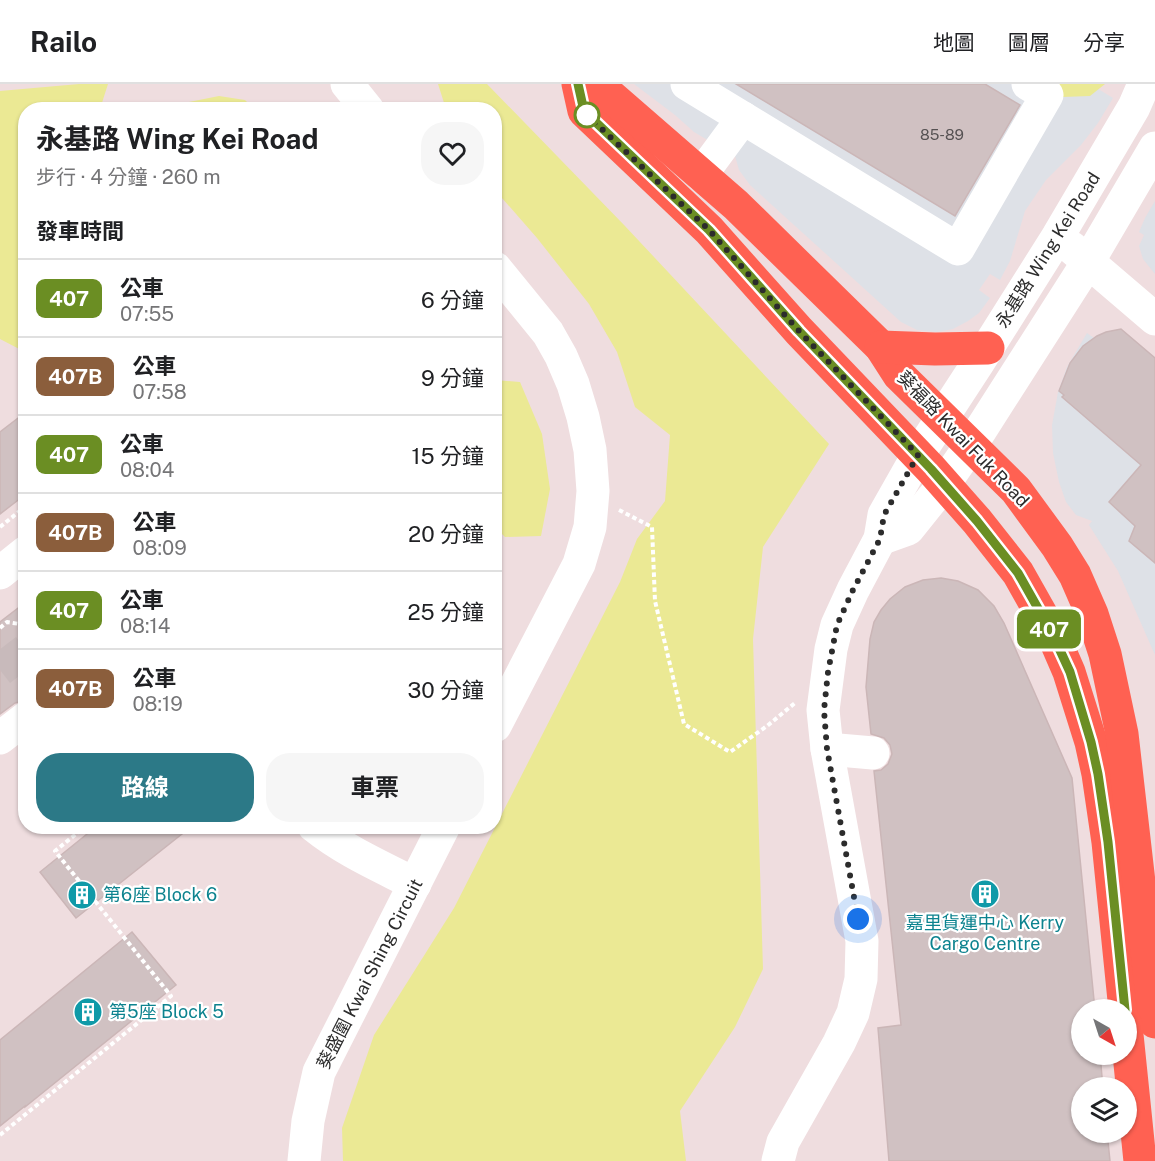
<!DOCTYPE html>
<html lang="zh-TW">
<meta charset="utf-8">
<style>
:root{--surface:#fff;--page:#f6f6f6;--text:#202124;--muted:#757577;--line:#e0e0e0;--accent:#2c7987}
body{margin:0;font-family:"Public Sans","Noto Sans TC",sans-serif;background:var(--page);color:var(--text);height:100vh;display:flex;flex-direction:column;font-size:22px;white-space:nowrap}
*{box-sizing:border-box;margin:0}
p{font-size:20px;color:var(--muted)}
.icon{flex:none;width:33px;height:33px;fill:none;stroke:currentColor;stroke-width:2;stroke-linecap:round;stroke-linejoin:round}
.map{position:relative;flex:1;overflow:hidden}
.drawer{position:absolute;left:18px;top:18px;width:484px;height:732px;display:flex;flex-direction:column;background:var(--surface);border-radius:24px;box-shadow:0 2px 4px #0004}
.drawer>*{flex:none}
.badge{padding:0 12px;border-radius:9px;font-size:21px;line-height:39px}
.needle{width:39px;rotate:141deg}
.fabs{position:absolute;left:1071px;top:915px;display:grid;gap:12px}
.fabs a{display:grid;place-items:center;width:66px;height:66px;border-radius:50%;background:var(--surface);box-shadow:0 2px 4px #0004;font-size:30px}
.you{position:absolute;width:30px;height:30px;margin:-15px;border:4px solid #fff;border-radius:50%;background:#1a73e8;box-shadow:0 0 0 9px #1a73e833}
.map>.badge{position:absolute;translate:-50% -50%;box-shadow:0 0 0 3px #fff}
h2{padding:0 18px;font-size:22px;line-height:54px}
.round{display:grid;place-items:center;flex:none;width:63px;height:63px;border-radius:24px;background:var(--page)}
.overview{display:flex;align-items:center;justify-content:space-between;height:102px;padding:0 18px}
h1{font-size:28px;font-weight:700;line-height:45px}
.button{display:flex;gap:12px;margin-top:auto;padding:12px 18px}
.button a{flex:1;height:69px;border-radius:24px;background:var(--accent);color:#fff;font-size:24px;font-weight:700;line-height:69px;text-align:center}
.button a+a{background:var(--page);color:var(--text)}
ul{padding:0;list-style:none}
li{display:flex;align-items:center;gap:18px;height:78px;padding:0 18px;border-top:2px solid var(--line)}
li div{flex:1}
li b{display:block;font-size:22px}
li em{font-style:normal}
li .badge{min-width:66px;font-weight:700;text-align:center}
header{display:flex;align-items:center;gap:36px;box-sizing:border-box;height:84px;padding:0 30px;background:var(--surface);border-bottom:2px solid var(--line)}
header strong{font-size:28px}
nav{display:flex;gap:33px;margin-inline-start:auto;font-size:21px}
.map>svg:first-child{display:block}
.industrial{fill:#dee1e7}
.green{fill:#ebe994}
.building{fill:#d0c1c2;stroke:#cbb6b7;stroke-width:1.5}
.lines{fill:none;stroke-linecap:round;stroke-linejoin:round}
.minor-tunnel{stroke:#c8babb;stroke-width:33;stroke-dasharray:33 16;stroke-linecap:butt}
.path{stroke:#fff;stroke-width:4;stroke-dasharray:4.5 3;stroke-linecap:butt}
.minor{stroke:#fff;stroke-width:33}
.major{stroke:#ff6152;stroke-width:33}
.line-casing{stroke:#fff;stroke-width:14}
.line{stroke:#6b8e23;stroke-width:9}
.walk{stroke:#2c2c2c;stroke-width:6;stroke-dasharray:0 10.8}
.stop-dot{fill:#fff;stroke:#6b8e23;stroke-width:3}
.labels{text-anchor:middle;stroke-width:4.5;stroke-linejoin:round;paint-order:stroke}
.number-label{font-size:15px;fill:#555152}
.street-label{font-size:18px;fill:#2c2c2c;stroke:#fff}
.culture-label{font-size:18px;fill:#0d838f;stroke:#fff;text-anchor:start}
</style>
<header>
<strong>Railo</strong>
<nav><a>地圖</a><a>圖層</a><a>分享</a></nav>
</header>
<div class="map">
<svg width="1155" height="1077" viewBox="0 0 1155 1077">
<rect width="100%" height="100%" fill="#efdddf"/>
<g class="industrial">
<path d="M 634,0 L 1090,0 L 1113,14 L 1098,39 L 1081,61 L 1046,96 L 1025,127 L 1010,177 L 1000,196 L 990,190 L 979,206 L 990,214 L 979,229 L 968,237 L 953,245 L 937,248 L 917,246 L 901,238 L 750,101 L 739,86 L 735,72 L 694,48 L 675,31 Z"/>
<path d="M 1155,117 L 1155,190 L 1143,175 L 1139,162 L 1144,151 L 1139,148 L 1145,134 Z"/>
<path d="M 1121,245 L 1155,274 L 1155,571 L 1118,487 L 1089,441 L 1092,437 L 1076,431 L 1066,418 L 1059,398 L 1053,369 L 1052,341 L 1058,308 L 1067,283 L 1087,249 L 1094,254 L 1106,248 Z"/>
</g>
<g class="green">
<path d="M 79,0 L 108,0 L 100,25 L 26,26 L 25,268 L 0,255 L 0,7 Z"/>
<path d="M 438,0 L 487,0 L 625,142 L 829,360 L 763,463 L 753,555 L 763,885 L 735,943 L 680,1027 L 686,1077 L 343,1077 L 342,1044 L 374,951 L 454,824 L 620,498 L 637,455 L 665,417 L 670,351 L 635,323 L 617,268 L 589,220 L 537,154 L 495,106 L 495,26 L 446,25 Z"/>
<path d="M 1054,0 L 1105,0 L 1090,12 L 1062,13 Z"/>
<path d="M 219,12 L 245,16 L 254,25 L 164,26 L 164,23 Z"/>
<path d="M 495,296 L 520,298 L 542,350 L 550,405 L 541,452 L 505,453 L 495,443 Z"/>
</g>
<g class="building">
<path d="M 736,0 L 985,0 L 1020,21 L 955,132 Z"/>
<path d="M 1121,245 L 1155,274 L 1155,479 L 1129,457 L 1135,442 L 1109,418 L 1141,381 L 1062,313 L 1064,311 L 1059,307 L 1070,279 L 1083,262 L 1097,252 L 1106,248 Z"/>
<path d="M 26,328 L 26,410 L 0,430 L 0,348 Z"/>
<path d="M 941,494 L 958,497 L 978,506 L 994,522 L 1004,539 L 1072,694 L 1095,926 L 1082,926 L 1082,970 L 1100,970 L 1103,1004 L 1082,1004 L 1082,1048 L 1107,1048 L 1110,1077 L 889,1077 L 878,944 L 901,941 L 874,687 L 881,686 L 888,680 L 892,670 L 890,661 L 884,654 L 871,650 L 866,603 L 870,555 L 874,538 L 881,526 L 890,515 L 905,503 L 923,496 Z"/>
<path d="M 26,518 L 26,616 L 15,619 L 0,630 L 0,538 Z"/>
<path d="M 97,742 L 192,742 L 76,834 L 40,788 Z"/>
<path d="M 132,848 L 176,901 L 25,1023 L 25,1022 L 0,1042 L 0,956 Z"/>
</g>
<g class="lines">
<path class="minor-tunnel" d="M 0,586 L 26,566"/>
<g class="path">
<path d="M 619,426 L 652,443 L 655,517 L 684,640 L 730,668 L 767,642 L 795,619"/>
<path d="M 0,443 L 26,422"/>
<path d="M 0,544 L 7,538 L 26,541"/>
<path d="M 0,1051 L 171,912 L 55,767 L 86,742"/>
</g>
<g class="minor">
<path d="M 347,0 L 368,26"/>
<path d="M 687,0 L 958,165 L 1047,11 L 1028,0"/>
<path d="M 701,91 L 743,34"/>
<path d="M 1072,164 L 1155,235"/>
<path d="M 495,184 L 548,249 L 561,272 L 573,300 L 583,333 L 590,366 L 593,407 L 590,443 L 579,480 L 495,642"/>
<path d="M 880,455 L 908,445 L 944,400 L 971,361 L 1088,178 L 1155,64"/>
<path d="M 0,489 L 26,468"/>
<path d="M 0,654 L 26,634"/>
<path d="M 827,665 L 873,669"/>
<path d="M 314,742 C 345,767 380,782 415,800"/>
<path d="M 304,1077 L 308,1037 L 319,988 L 444,742"/>
<path d="M 778,1077 L 783,1058 L 839,959 L 853,929 L 861,895 L 862,857 L 827,665 L 823,626 L 831,565 L 837,541 L 853,506 L 880,455 L 884,431 L 918,371 L 978,279 L 1058,152 L 1134,23 L 1144,0"/>
</g>
<g class="major">
<path d="M 578,0 L 584,27 L 709,146 L 799,247 L 931,385 L 977,437 L 1018,489 L 1053,551 L 1069,588 L 1091,658 L 1098,690 L 1108,758 L 1125,926"/>
<path d="M 581,0 L 606,8 L 736,121 L 881,263 L 899,291 L 1016,406 L 1057,462 L 1075,491 L 1092,530 L 1105,570 L 1122,650 L 1155,938"/>
<path d="M 881,263 L 935,265 L 988,264"/>
<path d="M 1126,941 L 1140,1077"/>
</g>
</g>
<g class="lines">
<g class="line-casing">
<path id="line" d="M 578,0 L 584,27 L 709,146 L 799,247 L 931,385 L 977,437 L 1018,489 L 1053,551 L 1070,588 L 1091,658 L 1098,690 L 1108,758 L 1125,926"/>
</g>
<use href="#line" class="line"/>
<path class="walk" d="M 587,31 L 709,146 L 799,247 L 918,371 L 884,431 L 880,455 L 853,506 L 837,541 L 828,588 L 824,626 L 827,665 L 858,835"/>
</g>
<defs>
<g id="building-disc" transform="scale(1.5)"><circle r="9.5" fill="#0f9aa8" stroke="#fff"/><path d="M-4-6H4V6H1V3H-1V6H-4ZM-2.5-4.3h1.7v1.8h-1.7ZM.8-4.3h1.7v1.8H.8ZM-2.5-1h1.7V.8h-1.7ZM.8-1h1.7V.8H.8Z" fill="#fff"/></g>
</defs>
<g fill-rule="evenodd">
<use href="#building-disc" x="985" y="810"/>
<use href="#building-disc" x="82" y="811"/>
<use href="#building-disc" x="88" y="928"/>
</g>
<circle class="stop-dot" cx="587" cy="31" r="12"/>
<g class="labels">
<g class="number-label">
<text x="942" y="56">85-89</text>
</g>
<g class="street-label">
<text transform="translate(1048 166) rotate(-58)" y="6">永基路 Wing Kei Road</text>
<text transform="translate(963 355) rotate(46)" y="6">葵福路 Kwai Fuk Road</text>
<text transform="translate(370 890) rotate(-63)" y="6">葵盛圍 Kwai Shing Circuit</text>
</g>
<g class="culture-label">
<text x="103" y="817">第6座 Block 6</text>
<text x="985" y="845" text-anchor="middle">嘉里貨運中心 Kerry<tspan x="985" dy="21">Cargo Centre</tspan></text>
<text x="109" y="934">第5座 Block 5</text>
</g>
</g>
</svg>
<div class="fabs">
<a><svg class="needle" viewBox="-14 -14 28 28"><path d="M0-13l5 13h-10z" fill="#e53935"/><path d="M0 13l5-13h-10z" fill="#757577"/></svg></a>
<a><svg class="icon" aria-label="layers" viewBox="0 0 24 24"><path d="M12 4l9 5-9 5-9-5zM3 14l9 5 9-5"/></svg></a>
</div>
<div class="you" style="left:858px;top:835px"></div>
<b class="badge" style="left:1049px;top:545px;background:#6b8e23;color:#fff">407</b>
<section class="drawer">
<div class="overview"><div><h1>永基路 Wing Kei Road</h1><p>步行 · 4 分鐘 · 260 m</p></div><a class="round"><svg class="icon" aria-label="heart" viewBox="0 0 24 24"><path d="M12 20l-8-8c-3-5 5-10 8-4 3-6 11-1 8 4z"/></svg></a></div>
<h2>發車時間</h2>
<ul>
<li><span class="badge" style="background:#6b8e23;color:#fff">407</span><div><b>公車</b><p>07:55</p></div><em>6 分鐘</em></li>
<li><span class="badge" style="background:#8b5e3c;color:#fff">407B</span><div><b>公車</b><p>07:58</p></div><em>9 分鐘</em></li>
<li><span class="badge" style="background:#6b8e23;color:#fff">407</span><div><b>公車</b><p>08:04</p></div><em>15 分鐘</em></li>
<li><span class="badge" style="background:#8b5e3c;color:#fff">407B</span><div><b>公車</b><p>08:09</p></div><em>20 分鐘</em></li>
<li><span class="badge" style="background:#6b8e23;color:#fff">407</span><div><b>公車</b><p>08:14</p></div><em>25 分鐘</em></li>
<li><span class="badge" style="background:#8b5e3c;color:#fff">407B</span><div><b>公車</b><p>08:19</p></div><em>30 分鐘</em></li>
</ul>
<div class="button"><a>路線</a><a>車票</a></div>
</section>
</div>
